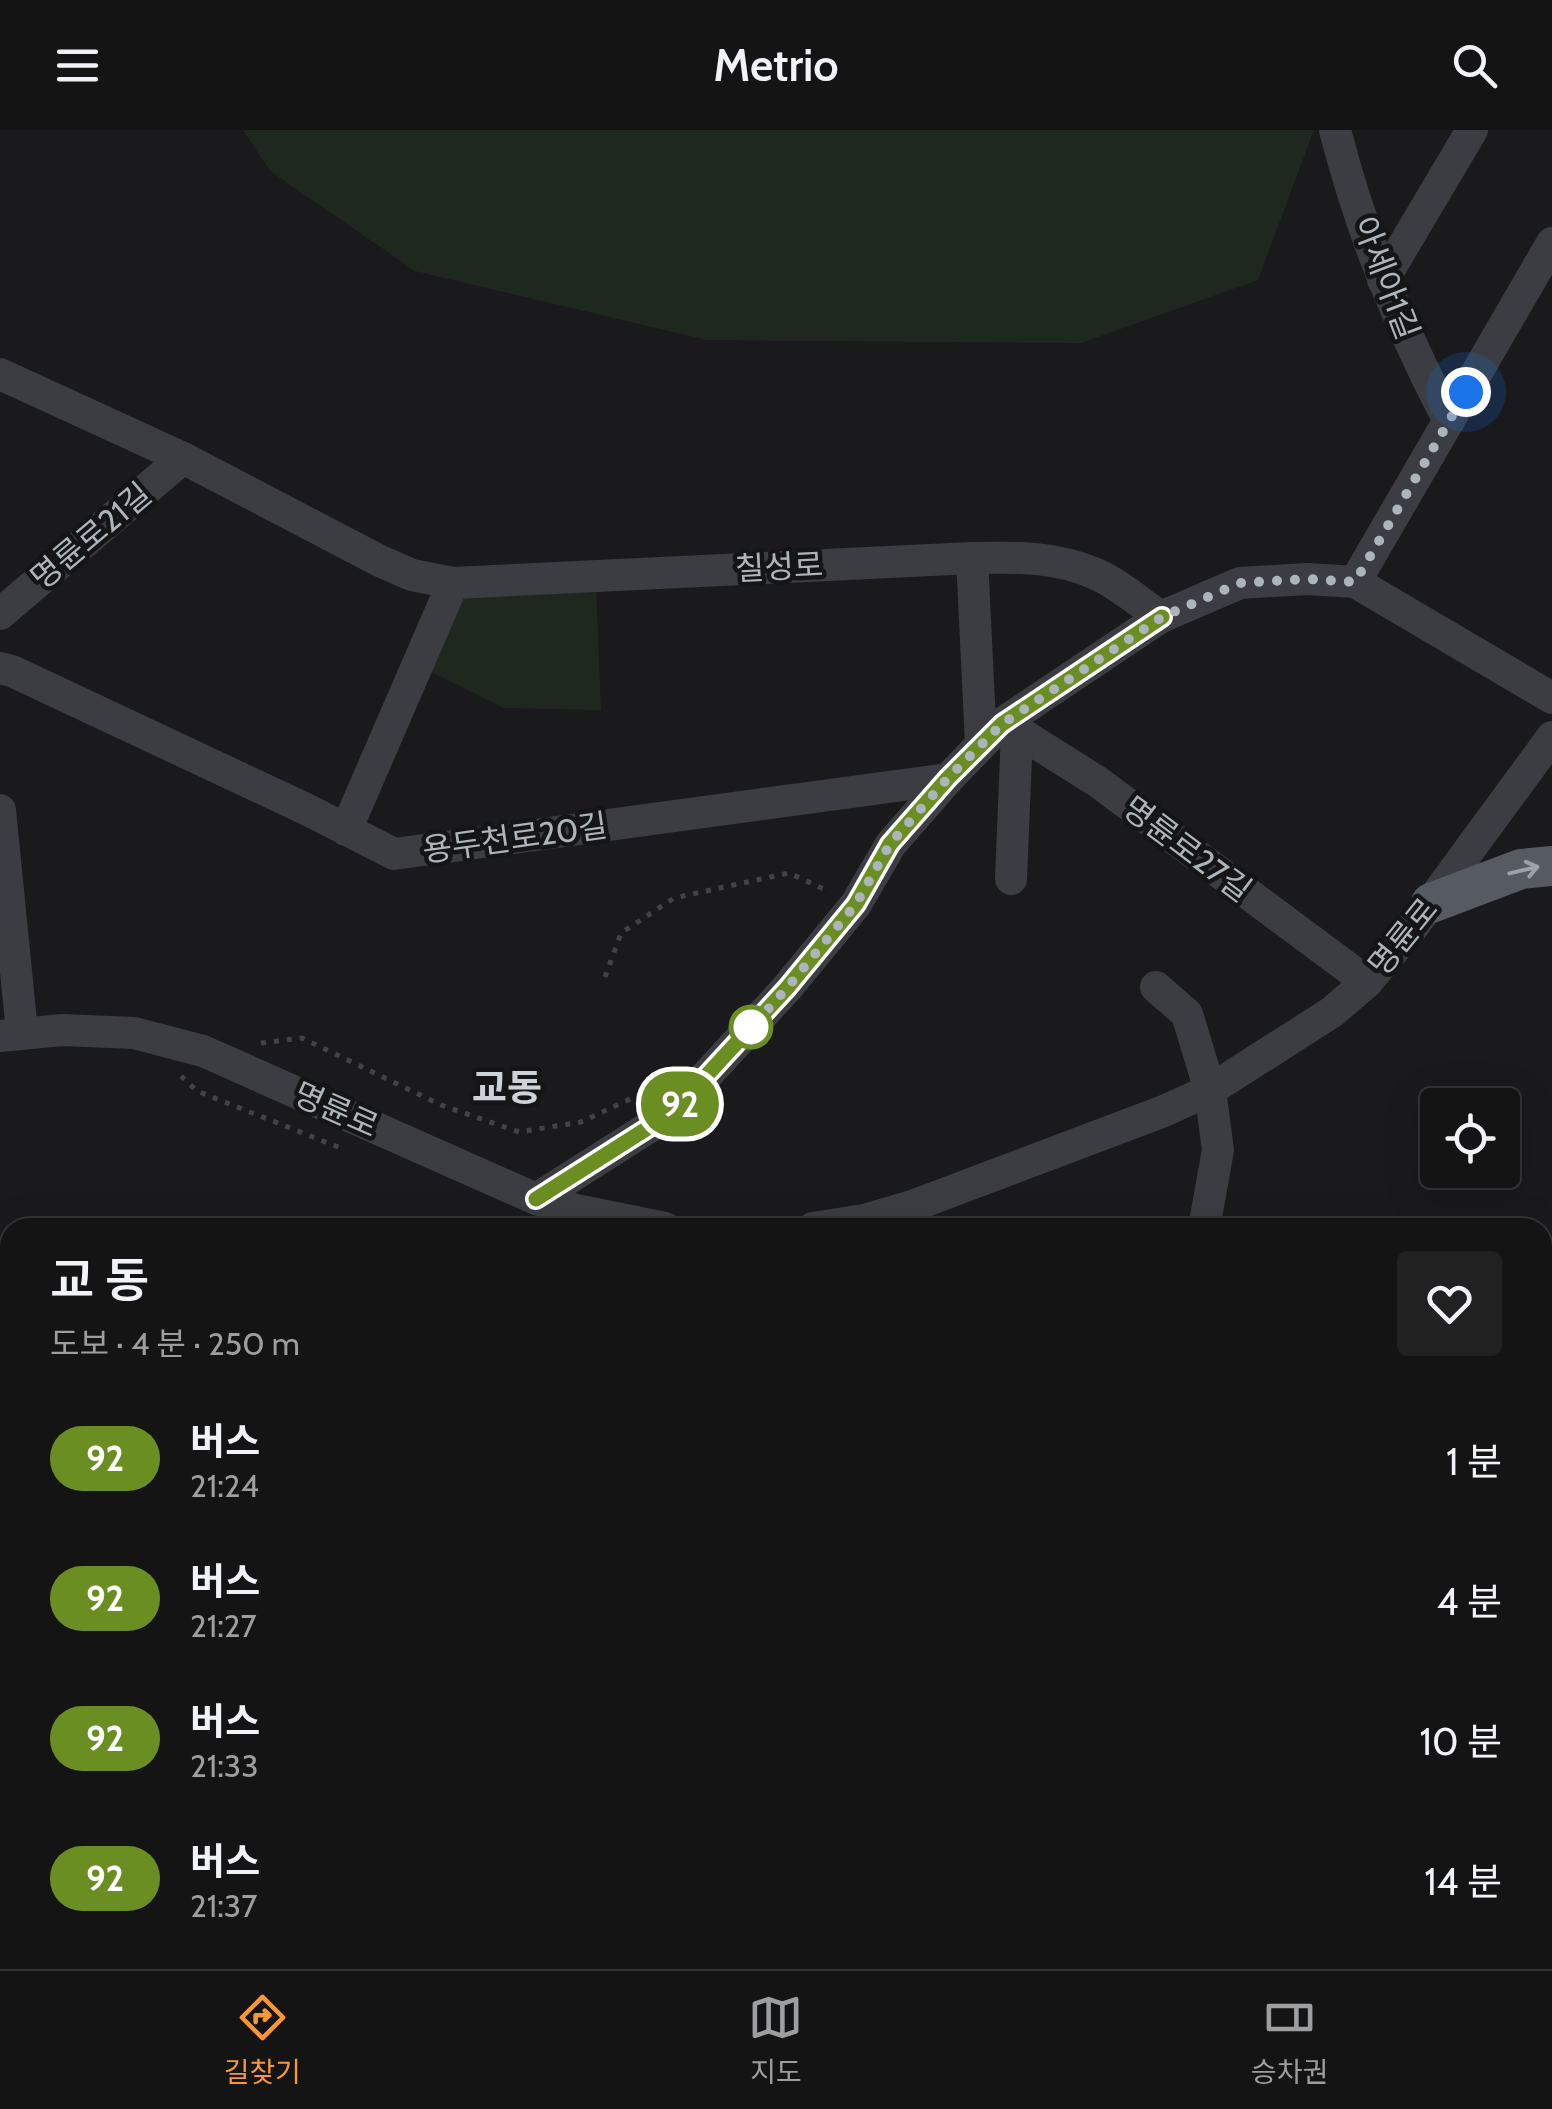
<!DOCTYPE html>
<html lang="ko">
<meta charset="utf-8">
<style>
:root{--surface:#141415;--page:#212122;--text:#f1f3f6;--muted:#9d9ea0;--line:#333334;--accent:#fc9632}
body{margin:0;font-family:Cabin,"Noto Sans KR",sans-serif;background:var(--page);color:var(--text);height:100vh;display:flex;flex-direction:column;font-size:38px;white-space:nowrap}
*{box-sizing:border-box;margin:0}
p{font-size:32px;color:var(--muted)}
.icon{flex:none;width:55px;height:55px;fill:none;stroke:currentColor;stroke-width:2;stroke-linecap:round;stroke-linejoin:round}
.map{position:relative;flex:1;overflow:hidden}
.sheet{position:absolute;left:0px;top:1088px;width:1552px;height:752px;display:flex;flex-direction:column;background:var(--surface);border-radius:30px 30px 0 0;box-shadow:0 10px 40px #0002,0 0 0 2px var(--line)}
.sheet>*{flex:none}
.badge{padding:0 20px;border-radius:32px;font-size:35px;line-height:65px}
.controls{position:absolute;left:1420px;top:958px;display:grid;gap:20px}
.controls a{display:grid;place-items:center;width:100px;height:100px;border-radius:10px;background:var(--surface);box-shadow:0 10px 40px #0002,0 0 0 2px var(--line);font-size:50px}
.you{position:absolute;width:50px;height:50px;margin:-25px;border:8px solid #fff;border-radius:50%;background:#1a73e8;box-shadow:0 0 0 15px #1a73e833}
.map>.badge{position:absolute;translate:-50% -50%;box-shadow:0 0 0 5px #fff}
.round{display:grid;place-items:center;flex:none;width:105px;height:105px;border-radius:10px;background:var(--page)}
.headline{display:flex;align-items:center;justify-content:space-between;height:170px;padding:0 50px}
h1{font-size:48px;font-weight:600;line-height:75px}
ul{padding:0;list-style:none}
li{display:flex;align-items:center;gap:30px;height:140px;padding:0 50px}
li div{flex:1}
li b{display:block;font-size:38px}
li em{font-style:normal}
li .badge{min-width:110px;font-weight:700;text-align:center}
header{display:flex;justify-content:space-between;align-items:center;height:130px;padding:0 50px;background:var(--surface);font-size:45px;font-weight:600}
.tabs{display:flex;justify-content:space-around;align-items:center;height:140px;border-top:2px solid var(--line);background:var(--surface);font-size:28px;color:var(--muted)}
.tabs a{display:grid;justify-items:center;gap:5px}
.tabs .active{color:var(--accent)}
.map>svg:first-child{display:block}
.green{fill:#1f281f}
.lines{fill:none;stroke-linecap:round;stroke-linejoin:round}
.path{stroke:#404449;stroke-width:5;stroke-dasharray:5 8;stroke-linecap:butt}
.minor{stroke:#3b3d42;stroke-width:32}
.major{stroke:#565a61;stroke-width:40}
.oneway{stroke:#9ba2aa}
.line-casing{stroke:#fff;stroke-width:22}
.line{stroke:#6b8e23;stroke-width:15}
.walk{stroke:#acb4bc;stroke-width:10;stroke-dasharray:0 18}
.stop-dot{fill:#fff;stroke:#6b8e23;stroke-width:5}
.labels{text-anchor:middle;stroke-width:9;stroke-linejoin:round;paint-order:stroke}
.street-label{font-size:32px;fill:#acb4bc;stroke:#151517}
.quarter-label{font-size:38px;font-weight:bold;fill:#cdd2d8;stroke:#151517}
</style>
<header><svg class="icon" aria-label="menu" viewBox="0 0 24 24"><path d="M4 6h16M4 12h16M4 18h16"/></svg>Metrio<svg class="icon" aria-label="search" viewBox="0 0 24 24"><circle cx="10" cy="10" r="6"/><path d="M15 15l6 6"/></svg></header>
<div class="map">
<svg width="1552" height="1839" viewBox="0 0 1552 1839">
<rect width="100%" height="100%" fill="#1a1a1c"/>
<g class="green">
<path d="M 243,0 L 1314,0 L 1258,150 L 1081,213 L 707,210 L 415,141 L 270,41 Z"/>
<path d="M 596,456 L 601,580 L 504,578 L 427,540 L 455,466 Z"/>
<path d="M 0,1673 L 10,1676 L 10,1830 L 570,1830 L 566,1839 L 0,1839 Z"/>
</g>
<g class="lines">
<g class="path">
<path d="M 605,847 L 621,803 L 674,768 L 789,743 L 830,762"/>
<path d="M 261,913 L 302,908 L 441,975 L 519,1002 L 581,992 L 647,961"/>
<path d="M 181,946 L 197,961 L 343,1019"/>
</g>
<g class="minor">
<path d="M 1335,0 C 1361,102 1400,198 1449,291"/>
<path d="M 1383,150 L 1472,0"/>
<path d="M 0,244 L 183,328 L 380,431 L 412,445 L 453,453 L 972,428 C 1015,427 1055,426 1096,444 C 1119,454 1140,473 1161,487 L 1240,453 L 1307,449 L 1355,452 L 1552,568"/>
<path d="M 972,428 L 981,614"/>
<path d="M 1355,452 L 1552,113"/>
<path d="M 0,484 L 183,328"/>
<path d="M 0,538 L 12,541 L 310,681 L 394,724 L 948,649"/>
<path d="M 1001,594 L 1017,601 L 1098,652 L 1367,852"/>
<path d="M 0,680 L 22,902"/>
<path d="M 346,700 L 453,453"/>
<path d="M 1011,749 L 1017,601"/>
<path d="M 1156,857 L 1187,884 L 1210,960 L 1218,1020 L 1204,1098"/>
<path d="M 0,906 L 62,900 L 134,903 L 203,921 L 536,1069 L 576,1080 L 665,1098"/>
<path d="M 536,1069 L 673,982 L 787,858 L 856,774 L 891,714 L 948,649 L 1001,594 L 1161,487"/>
<path d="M 813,1098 L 864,1090 L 915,1075 L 1164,981 L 1210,960 L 1332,882 L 1367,852 L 1412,798 L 1552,607"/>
<path d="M 0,1229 L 10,1232"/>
<path d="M 0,1526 L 10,1518"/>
<path d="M 1265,1839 L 1267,1830"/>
</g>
<g class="major">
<path d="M 1431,773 L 1521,739 L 1552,736"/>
<path d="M 1542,1509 L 1552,1455"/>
<path d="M 1486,1839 L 1488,1830"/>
</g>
</g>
<defs><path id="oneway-shaft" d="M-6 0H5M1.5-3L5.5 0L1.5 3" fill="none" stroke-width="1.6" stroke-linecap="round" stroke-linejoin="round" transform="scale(2.5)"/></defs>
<use class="oneway" href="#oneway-shaft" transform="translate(1524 740) rotate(-13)"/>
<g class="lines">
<g class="line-casing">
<path id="line" d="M 536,1069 L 673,982 L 787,858 L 856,774 L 890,714 L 948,648 L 1002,594 L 1162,487"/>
</g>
<use href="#line" class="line"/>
<path class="walk" d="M 751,897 L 742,908 L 787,858 L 856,774 L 890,714 L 948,648 L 1002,594 L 1162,487 L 1240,453 L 1307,449 L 1355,452 L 1466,262"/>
</g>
<circle class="stop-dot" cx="751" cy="897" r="20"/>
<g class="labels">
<g class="street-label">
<text transform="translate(1386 148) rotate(69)" y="11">아세아1길</text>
<text transform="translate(91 406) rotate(-40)" y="11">명륜로21길</text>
<text transform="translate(779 437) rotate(-3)" y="11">칠성로</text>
<text transform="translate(515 708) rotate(-8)" y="11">용두천로20길</text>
<text transform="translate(1187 719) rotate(37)" y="11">명륜로27길</text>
<text transform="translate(1403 807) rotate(-51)" y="11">명륜로</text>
<text transform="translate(336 980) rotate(24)" y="11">명륜로</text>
</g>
<g class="quarter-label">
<text x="507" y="971">교동</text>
</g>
</g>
</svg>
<div class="controls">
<a><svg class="icon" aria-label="locate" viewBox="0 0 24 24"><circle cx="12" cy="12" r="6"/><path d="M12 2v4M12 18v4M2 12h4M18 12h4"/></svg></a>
</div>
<div class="you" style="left:1466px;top:262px"></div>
<b class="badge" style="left:680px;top:974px;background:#6b8e23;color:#fff">92</b>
<section class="sheet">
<div class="headline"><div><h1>교 동</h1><p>도보 · 4 분 · 250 m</p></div><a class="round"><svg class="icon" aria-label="heart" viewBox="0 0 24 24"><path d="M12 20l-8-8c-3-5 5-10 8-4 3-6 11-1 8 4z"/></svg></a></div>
<ul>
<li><span class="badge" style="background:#6b8e23;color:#fff">92</span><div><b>버스</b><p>21:24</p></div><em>1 분</em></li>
<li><span class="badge" style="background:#6b8e23;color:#fff">92</span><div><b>버스</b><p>21:27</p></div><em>4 분</em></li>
<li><span class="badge" style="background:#6b8e23;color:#fff">92</span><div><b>버스</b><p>21:33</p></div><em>10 분</em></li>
<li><span class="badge" style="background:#6b8e23;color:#fff">92</span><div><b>버스</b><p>21:37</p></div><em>14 분</em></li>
</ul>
</section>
</div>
<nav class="tabs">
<a class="active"><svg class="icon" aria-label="directions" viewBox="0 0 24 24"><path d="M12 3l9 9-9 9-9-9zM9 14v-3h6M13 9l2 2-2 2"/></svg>길찾기</a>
<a><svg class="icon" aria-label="map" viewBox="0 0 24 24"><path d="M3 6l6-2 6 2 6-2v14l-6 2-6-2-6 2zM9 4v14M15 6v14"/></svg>지도</a>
<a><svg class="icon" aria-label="tickets" viewBox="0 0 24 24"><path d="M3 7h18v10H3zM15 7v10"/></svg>승차권</a>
</nav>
